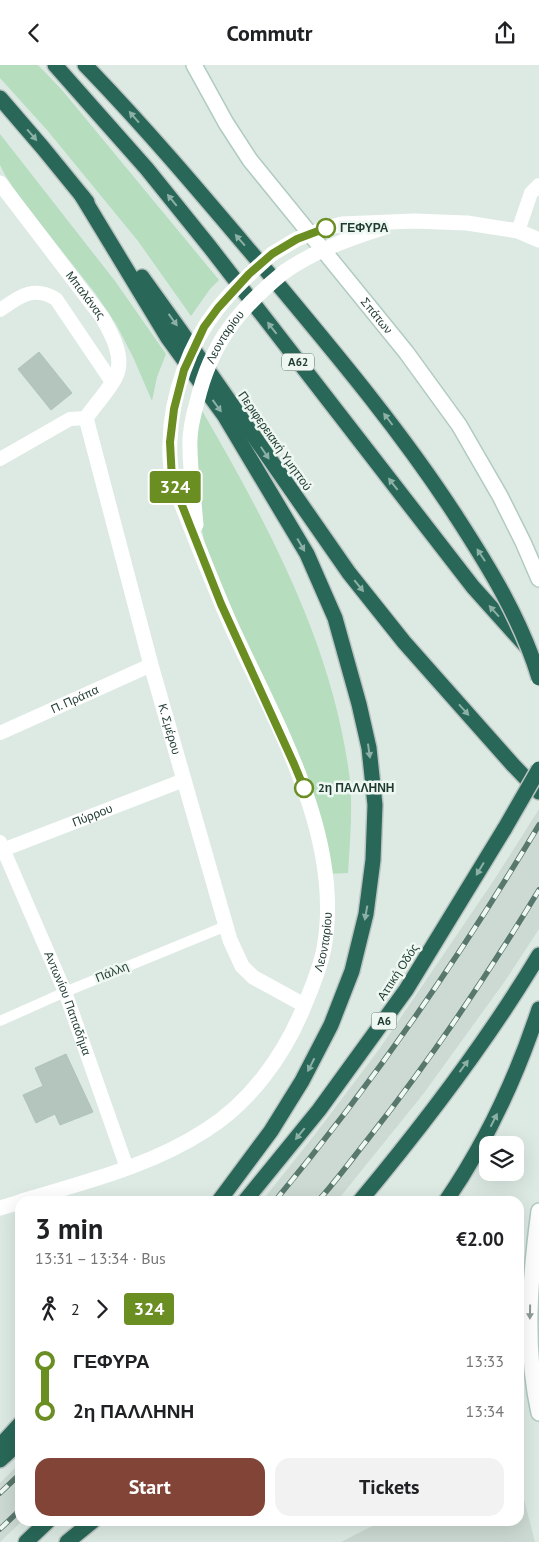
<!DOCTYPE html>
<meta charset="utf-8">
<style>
:root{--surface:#fff;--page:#f2f2f2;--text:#202124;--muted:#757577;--accent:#824436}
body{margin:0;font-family:"PT Sans",sans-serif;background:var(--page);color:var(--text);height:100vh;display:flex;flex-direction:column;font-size:19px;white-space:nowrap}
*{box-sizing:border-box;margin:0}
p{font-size:16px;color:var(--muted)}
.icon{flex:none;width:28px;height:28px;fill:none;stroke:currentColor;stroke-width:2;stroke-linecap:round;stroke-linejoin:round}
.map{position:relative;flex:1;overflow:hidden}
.side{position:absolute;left:15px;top:1131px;width:509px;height:330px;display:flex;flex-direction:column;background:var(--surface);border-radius:15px;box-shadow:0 5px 20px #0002}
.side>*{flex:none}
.badge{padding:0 10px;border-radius:4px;font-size:18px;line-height:32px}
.tools{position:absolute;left:479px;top:1071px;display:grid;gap:10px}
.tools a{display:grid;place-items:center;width:45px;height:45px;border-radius:10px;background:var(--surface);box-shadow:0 5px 20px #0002;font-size:25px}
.map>.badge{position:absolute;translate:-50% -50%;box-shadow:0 0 0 2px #fff}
.legs{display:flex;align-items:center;gap:8px;height:55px;padding:0 20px;font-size:16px}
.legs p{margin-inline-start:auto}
.overview{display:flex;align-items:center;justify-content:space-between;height:85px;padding:0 20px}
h1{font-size:28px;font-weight:600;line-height:38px}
.primary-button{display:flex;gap:10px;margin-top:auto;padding:10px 20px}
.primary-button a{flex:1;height:58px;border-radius:15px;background:var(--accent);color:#fff;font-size:20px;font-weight:600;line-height:58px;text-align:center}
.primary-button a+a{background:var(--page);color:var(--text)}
ul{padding:0 20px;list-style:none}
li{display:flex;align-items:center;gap:18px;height:50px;font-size:19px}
li i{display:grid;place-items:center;width:8px;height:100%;margin:0 6px;background:currentColor}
li i::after{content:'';width:12px;height:12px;margin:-6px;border:4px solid;border-radius:50%;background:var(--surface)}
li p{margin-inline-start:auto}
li:first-child i{background:linear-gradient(#0000 50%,currentColor 0)}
li:last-child i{background:linear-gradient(currentColor 50%,#0000 0)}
header{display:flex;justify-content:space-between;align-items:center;height:65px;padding:0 20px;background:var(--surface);font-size:22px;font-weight:600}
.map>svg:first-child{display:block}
.built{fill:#ccdad3}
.green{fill:#b5ddbe}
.building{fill:#b3c5bd;stroke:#b0c4bb}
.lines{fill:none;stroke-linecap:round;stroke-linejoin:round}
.secondary-casing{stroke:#b0cbc0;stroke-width:18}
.motorway-casing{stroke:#bcc4c1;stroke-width:18}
.pedestrian{stroke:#fff;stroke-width:10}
.minor{stroke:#fff;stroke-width:14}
.tertiary{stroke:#fff;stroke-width:15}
.secondary{stroke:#fff;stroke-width:15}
.motorway{stroke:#296858;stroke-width:15}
.rail-casing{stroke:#58776d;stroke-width:5.5}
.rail{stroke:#eef7f2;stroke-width:4;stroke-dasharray:11;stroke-linecap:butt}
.motorway-bridge-casing{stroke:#bcc4c1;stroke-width:18;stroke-linecap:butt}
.tertiary-bridge{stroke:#fff;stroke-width:15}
.motorway-bridge{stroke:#296858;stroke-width:15}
.oneway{fill:#8cb0a5}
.oneway2{fill:#8e9c98}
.line-1-casing{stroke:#fff;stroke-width:11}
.line-1{stroke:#6b8e23;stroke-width:8}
.stop-1-dot{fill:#fff;stroke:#6b8e23;stroke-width:2.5}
.labels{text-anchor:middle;stroke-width:5;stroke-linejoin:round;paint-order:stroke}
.shield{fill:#eef7f2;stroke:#5c736b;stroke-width:1}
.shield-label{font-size:11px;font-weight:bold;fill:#1e3a31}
.stop-label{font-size:12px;font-weight:bold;fill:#1e3a31;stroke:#eef7f2;text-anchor:start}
.street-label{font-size:12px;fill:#1e3a31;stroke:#eef7f2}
</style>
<header><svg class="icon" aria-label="back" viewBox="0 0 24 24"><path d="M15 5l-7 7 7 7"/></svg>Commutr<svg class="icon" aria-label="share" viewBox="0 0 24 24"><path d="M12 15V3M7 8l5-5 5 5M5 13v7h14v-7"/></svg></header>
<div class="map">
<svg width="539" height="1477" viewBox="0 0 539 1477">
<rect width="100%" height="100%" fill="#ddeae4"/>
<g class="built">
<path d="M 539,744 L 539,864 L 505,916 L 424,1028 L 337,1136 L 262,1136 L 313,1072 L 378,986 L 494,815 Z"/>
<path d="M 20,1398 L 20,1456 L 22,1456 L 0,1477 L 0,1418 Z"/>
<path d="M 519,1415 L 535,1477 L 341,1477 L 382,1456 L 519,1456 Z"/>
</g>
<g class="green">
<path d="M 0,0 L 38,0 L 62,25 L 219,215 L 210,224 L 191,251 L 138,176 L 47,65 L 0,13 Z"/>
<path d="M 0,69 L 115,216 L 166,289 L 157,312 L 152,336 L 133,292 L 116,259 L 95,228 L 18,130 L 5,110 L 0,100 Z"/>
<path d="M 200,342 C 265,455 329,571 348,701 C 354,736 350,773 348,808 L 327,809 L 322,769 L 206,485 L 198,445 L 195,373 Z"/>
</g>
<g class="building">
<path d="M 39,287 L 72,328 L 51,345 L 18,304 Z"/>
<path d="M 66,989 L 93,1047 L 60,1060 L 55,1049 L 36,1058 L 23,1030 L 43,1021 L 35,1003 Z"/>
</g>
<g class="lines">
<g class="secondary-casing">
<g id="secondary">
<path id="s6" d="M 194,0 L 226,58 L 250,95 L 406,287 L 459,360 L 500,431 L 523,477 L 539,514"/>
<path d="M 539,1146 C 530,1213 524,1281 539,1348"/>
</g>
</g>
<g class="motorway-casing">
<g id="motorway">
<path d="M 55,0 L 147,104 L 209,181 L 473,522 L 526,581"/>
<path d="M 85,0 C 150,67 210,139 271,211 C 336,289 401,366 456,451"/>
<path d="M 0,33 L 43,83 L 87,137"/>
<path d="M 82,131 L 168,273 L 224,350 L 307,489 L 335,553 L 359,639 L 369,683 L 375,740 L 373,795 L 366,849 L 352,906 L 331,960 L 302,1016 L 271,1066 L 219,1136"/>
<path d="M 142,212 L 180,265 L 349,508 L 404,577 L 513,700 L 539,727"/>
<path d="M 245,1136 L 319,1045 L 406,925 L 505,763"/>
<path d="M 360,1136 C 425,1058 487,977 539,890"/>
<path d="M 446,1136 C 487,1076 516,1014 539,944"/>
<path d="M 0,1381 L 20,1359"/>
<path d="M 0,1395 L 20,1377"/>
<path d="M 26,1477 L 48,1456"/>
<path d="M 67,1477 L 93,1456"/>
</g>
</g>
<path class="pedestrian" d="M 0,956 L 65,927 L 226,861"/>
<g class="minor">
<path d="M 518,166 L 531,128 L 539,120"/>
<path d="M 0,245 C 19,232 33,220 56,234 L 112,317"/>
<path d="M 0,394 L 70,354 L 86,353"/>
<path id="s1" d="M 0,668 L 151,600"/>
<path id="s2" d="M 0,777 L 65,927 L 127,1103"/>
<path id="s3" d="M 0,786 L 184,715"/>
</g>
<g class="tertiary">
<path id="s4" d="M 0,118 L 102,252 C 111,268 125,292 116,311 C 110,324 94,341 86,353 L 151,600 L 230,875 L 242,901 L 253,912 L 304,940"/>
<path d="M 272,189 L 297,174 L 326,163 L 342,159 L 414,156 L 467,158 L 518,166 L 539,175"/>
<path d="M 284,207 C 314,186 348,174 382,163"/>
<path d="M 192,416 L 196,460"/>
<path id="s5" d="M 22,1136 C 85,1117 151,1101 206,1065 C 250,1037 283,992 303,944 C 311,924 320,905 324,883 C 344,775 277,660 233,565 C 211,516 192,465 172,415"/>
<path d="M 0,1143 L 20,1137"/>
</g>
<use href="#secondary" class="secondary"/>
<use href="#motorway" class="motorway"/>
<g class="rail-casing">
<g id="rail">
<path d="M 275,1136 C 373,1018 460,892 539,760"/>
<path d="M 318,1136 C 336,1116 352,1094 368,1074 C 431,994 487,911 539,825"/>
<path d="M 0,1428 L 20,1409"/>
<path d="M 0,1464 L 20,1445"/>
</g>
</g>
<use href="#rail" class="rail"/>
<g class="motorway-bridge-casing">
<g id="motorway-bridge">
<path d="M 456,451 C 489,502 521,554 539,613"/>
<path d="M 505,763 L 539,704"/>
</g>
</g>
<g class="tertiary-bridge">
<path d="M 172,415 C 171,403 169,390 170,377 C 171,331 189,279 218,243 C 234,223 253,206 272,189"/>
<path id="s7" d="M 192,416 C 191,405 190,393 190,382 C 189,367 193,351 197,337 C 211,278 238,245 284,207"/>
</g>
<use href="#motorway-bridge" class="motorway-bridge"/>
</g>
<defs><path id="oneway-solid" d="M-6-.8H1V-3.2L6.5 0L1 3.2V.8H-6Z" transform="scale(1.25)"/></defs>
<g class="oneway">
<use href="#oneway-solid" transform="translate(134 52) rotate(-131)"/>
<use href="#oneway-solid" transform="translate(32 70) rotate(49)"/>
<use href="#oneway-solid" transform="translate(172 135) rotate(-129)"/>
<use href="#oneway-solid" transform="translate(240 175) rotate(-131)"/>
<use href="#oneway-solid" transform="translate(173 255) rotate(54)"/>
<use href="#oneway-solid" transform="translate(272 263) rotate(-128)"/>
<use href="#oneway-solid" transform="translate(217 341) rotate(54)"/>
<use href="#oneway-solid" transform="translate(388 354) rotate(-127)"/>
<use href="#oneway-solid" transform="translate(265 388) rotate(56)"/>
<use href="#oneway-solid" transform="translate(393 419) rotate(-128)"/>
<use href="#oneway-solid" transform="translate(301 480) rotate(60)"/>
<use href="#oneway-solid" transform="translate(481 490) rotate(-123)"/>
<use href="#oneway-solid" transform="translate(359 521) rotate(51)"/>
<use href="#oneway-solid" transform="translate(494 546) rotate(-132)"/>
<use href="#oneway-solid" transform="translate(464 645) rotate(48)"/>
<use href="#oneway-solid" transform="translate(369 686) rotate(82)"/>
<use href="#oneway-solid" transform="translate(480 804) rotate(121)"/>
<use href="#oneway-solid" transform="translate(366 848) rotate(100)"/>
<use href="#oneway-solid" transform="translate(311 1000) rotate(117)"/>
<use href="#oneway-solid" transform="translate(464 1001) rotate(-54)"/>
<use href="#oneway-solid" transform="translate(494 1055) rotate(-63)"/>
<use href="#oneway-solid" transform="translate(300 1069) rotate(129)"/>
</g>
<use class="oneway2" href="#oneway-solid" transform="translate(530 1247) rotate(91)"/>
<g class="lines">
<g class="line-1-casing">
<path id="line-1" d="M 304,723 L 294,699 L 221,539 L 172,415 L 170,377 L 174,344 L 184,305 L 204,262 L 218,243 L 249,209 L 272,189 L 297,174 L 326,163"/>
</g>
<use href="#line-1" class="line-1"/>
</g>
<g class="stop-1-dot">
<circle cx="326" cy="163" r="9"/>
<circle cx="304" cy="723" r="9"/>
</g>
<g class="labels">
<g class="shield">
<rect x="282" y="288.5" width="32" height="17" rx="4"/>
<rect x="371.5" y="947.5" width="25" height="17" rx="4"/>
</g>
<g class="shield-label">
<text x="298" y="301">Α62</text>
<text x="384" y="960">Α6</text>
</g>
<g class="stop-label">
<text x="340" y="167">ΓΕΦΥΡΑ</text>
<text x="318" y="727">2η ΠΑΛΛΗΝΗ</text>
</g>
<g class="street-label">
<text dy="4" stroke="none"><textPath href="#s4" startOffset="141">Μπαλάνας</textPath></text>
<text dy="4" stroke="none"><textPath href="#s6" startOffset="311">Σπάτων</textPath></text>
<text dy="4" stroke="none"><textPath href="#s7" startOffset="151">Λεονταρίου</textPath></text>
<text transform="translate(275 376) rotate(55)" y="4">Περιφερειακή Υμηττού</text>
<text dy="4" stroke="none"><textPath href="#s1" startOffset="82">Π. Πράπα</textPath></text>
<text dy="4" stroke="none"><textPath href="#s4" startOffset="605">Κ. Σμέρου</textPath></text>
<text dy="4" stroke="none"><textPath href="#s3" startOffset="99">Πύρρου</textPath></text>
<text dy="4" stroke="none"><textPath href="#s5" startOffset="426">Λεονταρίου</textPath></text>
<text transform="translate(112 907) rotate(-22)" y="4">Πάλλη</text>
<text transform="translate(398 907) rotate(-57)" y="4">Αττική Οδός</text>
<text dy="4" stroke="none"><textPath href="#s2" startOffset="175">Αντωνίου Παπαδήμα</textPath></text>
</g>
</g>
</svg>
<div class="tools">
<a><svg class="icon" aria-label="layers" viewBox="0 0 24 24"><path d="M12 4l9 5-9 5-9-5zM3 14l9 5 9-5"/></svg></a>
</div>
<b class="badge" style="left:175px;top:422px;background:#6b8e23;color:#fff">324</b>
<section class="side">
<div class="overview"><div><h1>3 min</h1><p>13:31 – 13:34 · Bus</p></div><b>€2.00</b></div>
<div class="legs"><svg class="icon" aria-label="walk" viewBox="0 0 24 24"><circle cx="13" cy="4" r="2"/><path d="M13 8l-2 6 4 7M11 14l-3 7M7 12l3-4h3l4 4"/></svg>2<svg class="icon" aria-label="forward" viewBox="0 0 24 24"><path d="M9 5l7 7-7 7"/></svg><b class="badge" style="background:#6b8e23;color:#fff">324</b></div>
<ul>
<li><i style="color:#6b8e23"></i><b>ΓΕΦΥΡΑ</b><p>13:33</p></li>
<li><i style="color:#6b8e23"></i><b>2η ΠΑΛΛΗΝΗ</b><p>13:34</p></li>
</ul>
<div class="primary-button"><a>Start</a><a>Tickets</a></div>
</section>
</div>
